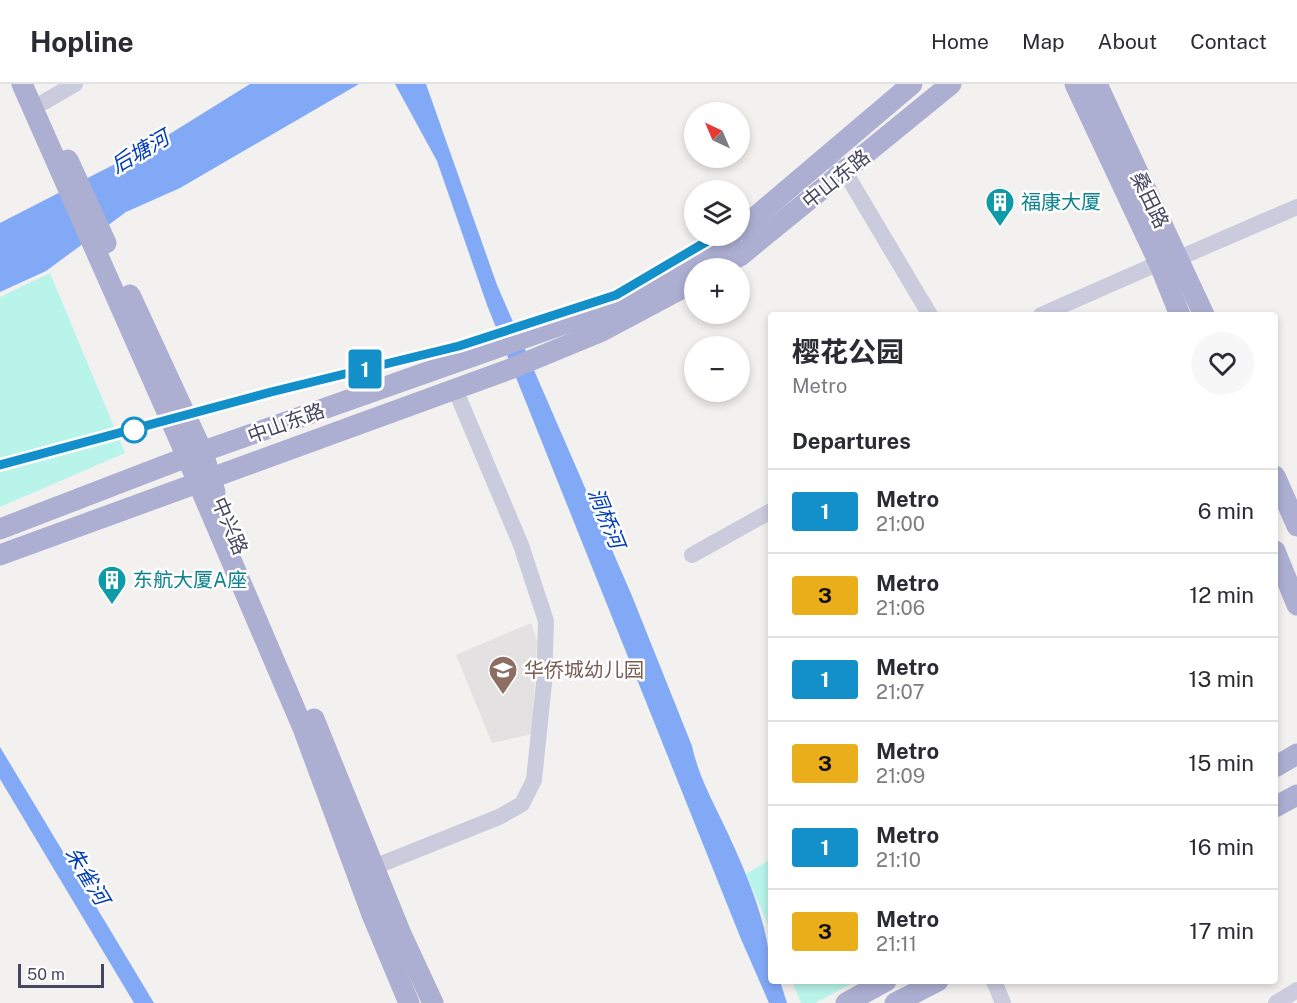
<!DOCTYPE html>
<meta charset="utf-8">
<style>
:root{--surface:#fff;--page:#f7f7f7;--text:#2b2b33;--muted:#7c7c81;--line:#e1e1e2}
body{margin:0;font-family:"Public Sans","Noto Sans SC",sans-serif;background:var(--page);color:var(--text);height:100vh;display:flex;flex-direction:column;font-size:22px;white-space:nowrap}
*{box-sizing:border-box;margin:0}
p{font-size:20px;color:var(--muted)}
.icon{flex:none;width:33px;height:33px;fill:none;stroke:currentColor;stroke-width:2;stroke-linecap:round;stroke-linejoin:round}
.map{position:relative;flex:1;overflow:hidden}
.details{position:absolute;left:768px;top:228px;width:510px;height:672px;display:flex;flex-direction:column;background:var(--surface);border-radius:6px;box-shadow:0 3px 9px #0003}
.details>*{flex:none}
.badge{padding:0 12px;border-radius:4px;font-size:21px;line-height:39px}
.needle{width:39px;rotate:316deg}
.fabs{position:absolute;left:684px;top:18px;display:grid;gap:12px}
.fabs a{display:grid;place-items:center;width:66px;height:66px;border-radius:50%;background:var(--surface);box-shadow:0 3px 9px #0003;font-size:30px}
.scale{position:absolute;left:18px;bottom:15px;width:86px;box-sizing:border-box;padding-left:6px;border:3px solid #454760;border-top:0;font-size:16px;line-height:21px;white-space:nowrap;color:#454760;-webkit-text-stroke:4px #fff;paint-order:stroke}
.map>.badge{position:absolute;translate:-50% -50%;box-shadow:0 0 0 3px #fff}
h2{padding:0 24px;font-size:22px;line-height:54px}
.round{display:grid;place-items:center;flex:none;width:63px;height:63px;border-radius:32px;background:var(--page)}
.overview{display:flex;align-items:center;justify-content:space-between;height:102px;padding:0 24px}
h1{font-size:28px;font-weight:700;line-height:45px}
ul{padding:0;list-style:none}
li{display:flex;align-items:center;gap:18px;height:84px;padding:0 24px;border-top:2px solid var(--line)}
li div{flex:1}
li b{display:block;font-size:22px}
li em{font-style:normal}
li .badge{min-width:66px;font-weight:700;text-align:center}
header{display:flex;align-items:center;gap:36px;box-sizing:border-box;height:84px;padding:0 30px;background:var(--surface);border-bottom:2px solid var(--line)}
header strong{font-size:28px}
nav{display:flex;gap:33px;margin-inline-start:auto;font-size:21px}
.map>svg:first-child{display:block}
.education{fill:#e3e1e1}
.green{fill:#b9f4eb}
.water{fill:#82a9f6}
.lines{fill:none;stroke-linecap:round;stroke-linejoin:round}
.minor{stroke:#caccde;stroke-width:16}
.major{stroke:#acaed2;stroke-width:21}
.major-bridge{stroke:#acaed2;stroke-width:21}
.line-casing{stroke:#fff;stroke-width:14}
.line{stroke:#138fc9;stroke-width:9}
.stop-dot{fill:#fff;stroke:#138fc9;stroke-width:3}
.labels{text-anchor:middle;stroke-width:5;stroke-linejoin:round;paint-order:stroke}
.street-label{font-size:20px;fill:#454760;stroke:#fff}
.culture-label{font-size:20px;fill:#0d838f;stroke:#fff;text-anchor:start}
.education-label{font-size:20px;fill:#785e54;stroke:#fff;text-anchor:start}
.water-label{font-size:21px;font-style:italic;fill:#003db8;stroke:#fff}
</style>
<header>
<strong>Hopline</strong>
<nav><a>Home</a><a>Map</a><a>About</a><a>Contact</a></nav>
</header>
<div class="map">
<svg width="1297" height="919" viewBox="0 0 1297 919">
<rect width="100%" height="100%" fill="#f2f1ef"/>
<path class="education" d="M 531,539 L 537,557 L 532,650 L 492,659 L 456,571 Z"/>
<g class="green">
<path d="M 50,189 L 125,369 L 0,423 L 0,213 Z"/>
<path d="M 771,775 L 771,848 L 746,790 Z"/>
<path d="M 792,897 L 857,897 L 815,919 L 801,919 Z"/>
</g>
<g class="water">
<path d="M 250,0 L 359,0 L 180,104 L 126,128 L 46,187 L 0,208 L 0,139 L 152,61 Z"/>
<path d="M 395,0 L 426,0 L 497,201 L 632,512 L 692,662 C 698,690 711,714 723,739 C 746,788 771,843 771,897 L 780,897 L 787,919 L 769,919 L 741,855 L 487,221 L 437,77 Z"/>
<path d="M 0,663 L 154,919 L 134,919 L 0,695 Z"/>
</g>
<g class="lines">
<g class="minor">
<path d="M 44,18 L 75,0"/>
<path d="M 835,80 L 845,88 L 930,231"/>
<path d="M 1041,231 L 1159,179 L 1179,174 L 1297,123"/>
<path d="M 692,471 L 771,427"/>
<path d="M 374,783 L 499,733 L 522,720 L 534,696 L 544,599 L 546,537 L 521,461 L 455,305"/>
<path d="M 994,897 L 1003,919"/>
<path d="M 1276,919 L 1297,906"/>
</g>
<g class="major">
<path d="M 22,0 L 187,373 L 303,644 L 373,833 L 409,919"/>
<path d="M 1075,0 L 1159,179 L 1180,231"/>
<path d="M 1097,0 L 1204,231"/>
<path d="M 740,146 L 912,0"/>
<path d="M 717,184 L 740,172 L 951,0"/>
<path d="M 130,211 L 203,369 L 215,408"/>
<path d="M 1275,392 L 1297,442"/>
<path d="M 0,445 L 187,373 L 612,223 L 668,193 L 732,152"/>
<path d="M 1275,467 L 1297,521"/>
<path d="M 0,471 L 510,285 L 602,247 L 694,198"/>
<path d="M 314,635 L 401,850 L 433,919"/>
<path d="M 1275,683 L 1297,670"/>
<path d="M 1275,723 L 1297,711"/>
<path d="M 846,919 L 886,897"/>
<path d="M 895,919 L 938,897"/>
</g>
<path class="major-bridge" d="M 68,76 L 106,159"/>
</g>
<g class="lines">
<g class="line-casing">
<path id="line" d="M 0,381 L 271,308 L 459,262 L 616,211 L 716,152"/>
</g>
<use href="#line" class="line"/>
</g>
<defs>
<g id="building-pin" transform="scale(1.5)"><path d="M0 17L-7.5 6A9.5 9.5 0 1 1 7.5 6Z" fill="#0f9aa8" stroke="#fff"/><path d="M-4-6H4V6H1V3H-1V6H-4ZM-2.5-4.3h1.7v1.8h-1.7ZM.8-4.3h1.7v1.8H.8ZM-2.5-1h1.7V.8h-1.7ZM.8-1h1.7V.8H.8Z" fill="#fff"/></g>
<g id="school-pin" transform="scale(1.5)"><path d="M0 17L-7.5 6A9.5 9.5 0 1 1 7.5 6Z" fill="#8d6e63" stroke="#fff"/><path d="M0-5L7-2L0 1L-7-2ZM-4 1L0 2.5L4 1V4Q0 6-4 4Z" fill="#fff"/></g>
</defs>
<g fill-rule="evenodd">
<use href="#building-pin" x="1000" y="118"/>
<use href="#building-pin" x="112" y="496"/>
<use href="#school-pin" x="503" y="586"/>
</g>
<circle class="stop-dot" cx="134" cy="346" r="12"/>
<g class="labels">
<g class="street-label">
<text transform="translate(836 95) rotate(-39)" y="7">中山东路</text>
<text transform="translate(1150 116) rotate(64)" y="7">桑田路</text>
<text transform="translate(286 339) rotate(-20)" y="7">中山东路</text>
<text transform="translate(230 442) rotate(67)" y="7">中兴路</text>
</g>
<g class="culture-label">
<text x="1021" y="125">福康大厦</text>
<text x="133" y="503">东航大厦A座</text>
</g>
<g class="education-label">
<text x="524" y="593">华侨城幼儿园</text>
</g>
<g class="water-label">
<text transform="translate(140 68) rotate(-30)" y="7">后塘河</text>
<text transform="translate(606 434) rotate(68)" y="7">洞桥河</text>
<text transform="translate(87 792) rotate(59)" y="7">朱雀河</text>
</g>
</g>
</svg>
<div class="fabs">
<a><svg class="needle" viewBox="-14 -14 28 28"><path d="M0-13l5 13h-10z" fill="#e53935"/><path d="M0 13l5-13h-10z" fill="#7c7c81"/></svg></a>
<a><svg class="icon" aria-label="layers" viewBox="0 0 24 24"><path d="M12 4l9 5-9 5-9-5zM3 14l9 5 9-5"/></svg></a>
<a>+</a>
<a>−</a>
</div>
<div class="scale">50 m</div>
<b class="badge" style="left:365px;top:285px;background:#138fc9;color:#fff">1</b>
<section class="details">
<div class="overview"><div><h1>樱花公园</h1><p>Metro</p></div><a class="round"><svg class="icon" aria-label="heart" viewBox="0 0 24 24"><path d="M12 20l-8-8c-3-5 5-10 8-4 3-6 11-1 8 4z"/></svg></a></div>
<h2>Departures</h2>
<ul>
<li><span class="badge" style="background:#138fc9;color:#fff">1</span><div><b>Metro</b><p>21:00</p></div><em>6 min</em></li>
<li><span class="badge" style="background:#eaae1a;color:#111">3</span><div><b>Metro</b><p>21:06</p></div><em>12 min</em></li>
<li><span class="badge" style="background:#138fc9;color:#fff">1</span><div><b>Metro</b><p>21:07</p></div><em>13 min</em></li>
<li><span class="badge" style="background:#eaae1a;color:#111">3</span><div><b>Metro</b><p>21:09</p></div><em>15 min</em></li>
<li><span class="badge" style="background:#138fc9;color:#fff">1</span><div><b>Metro</b><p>21:10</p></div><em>16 min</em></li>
<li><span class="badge" style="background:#eaae1a;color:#111">3</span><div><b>Metro</b><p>21:11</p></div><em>17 min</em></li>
</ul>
</section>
</div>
